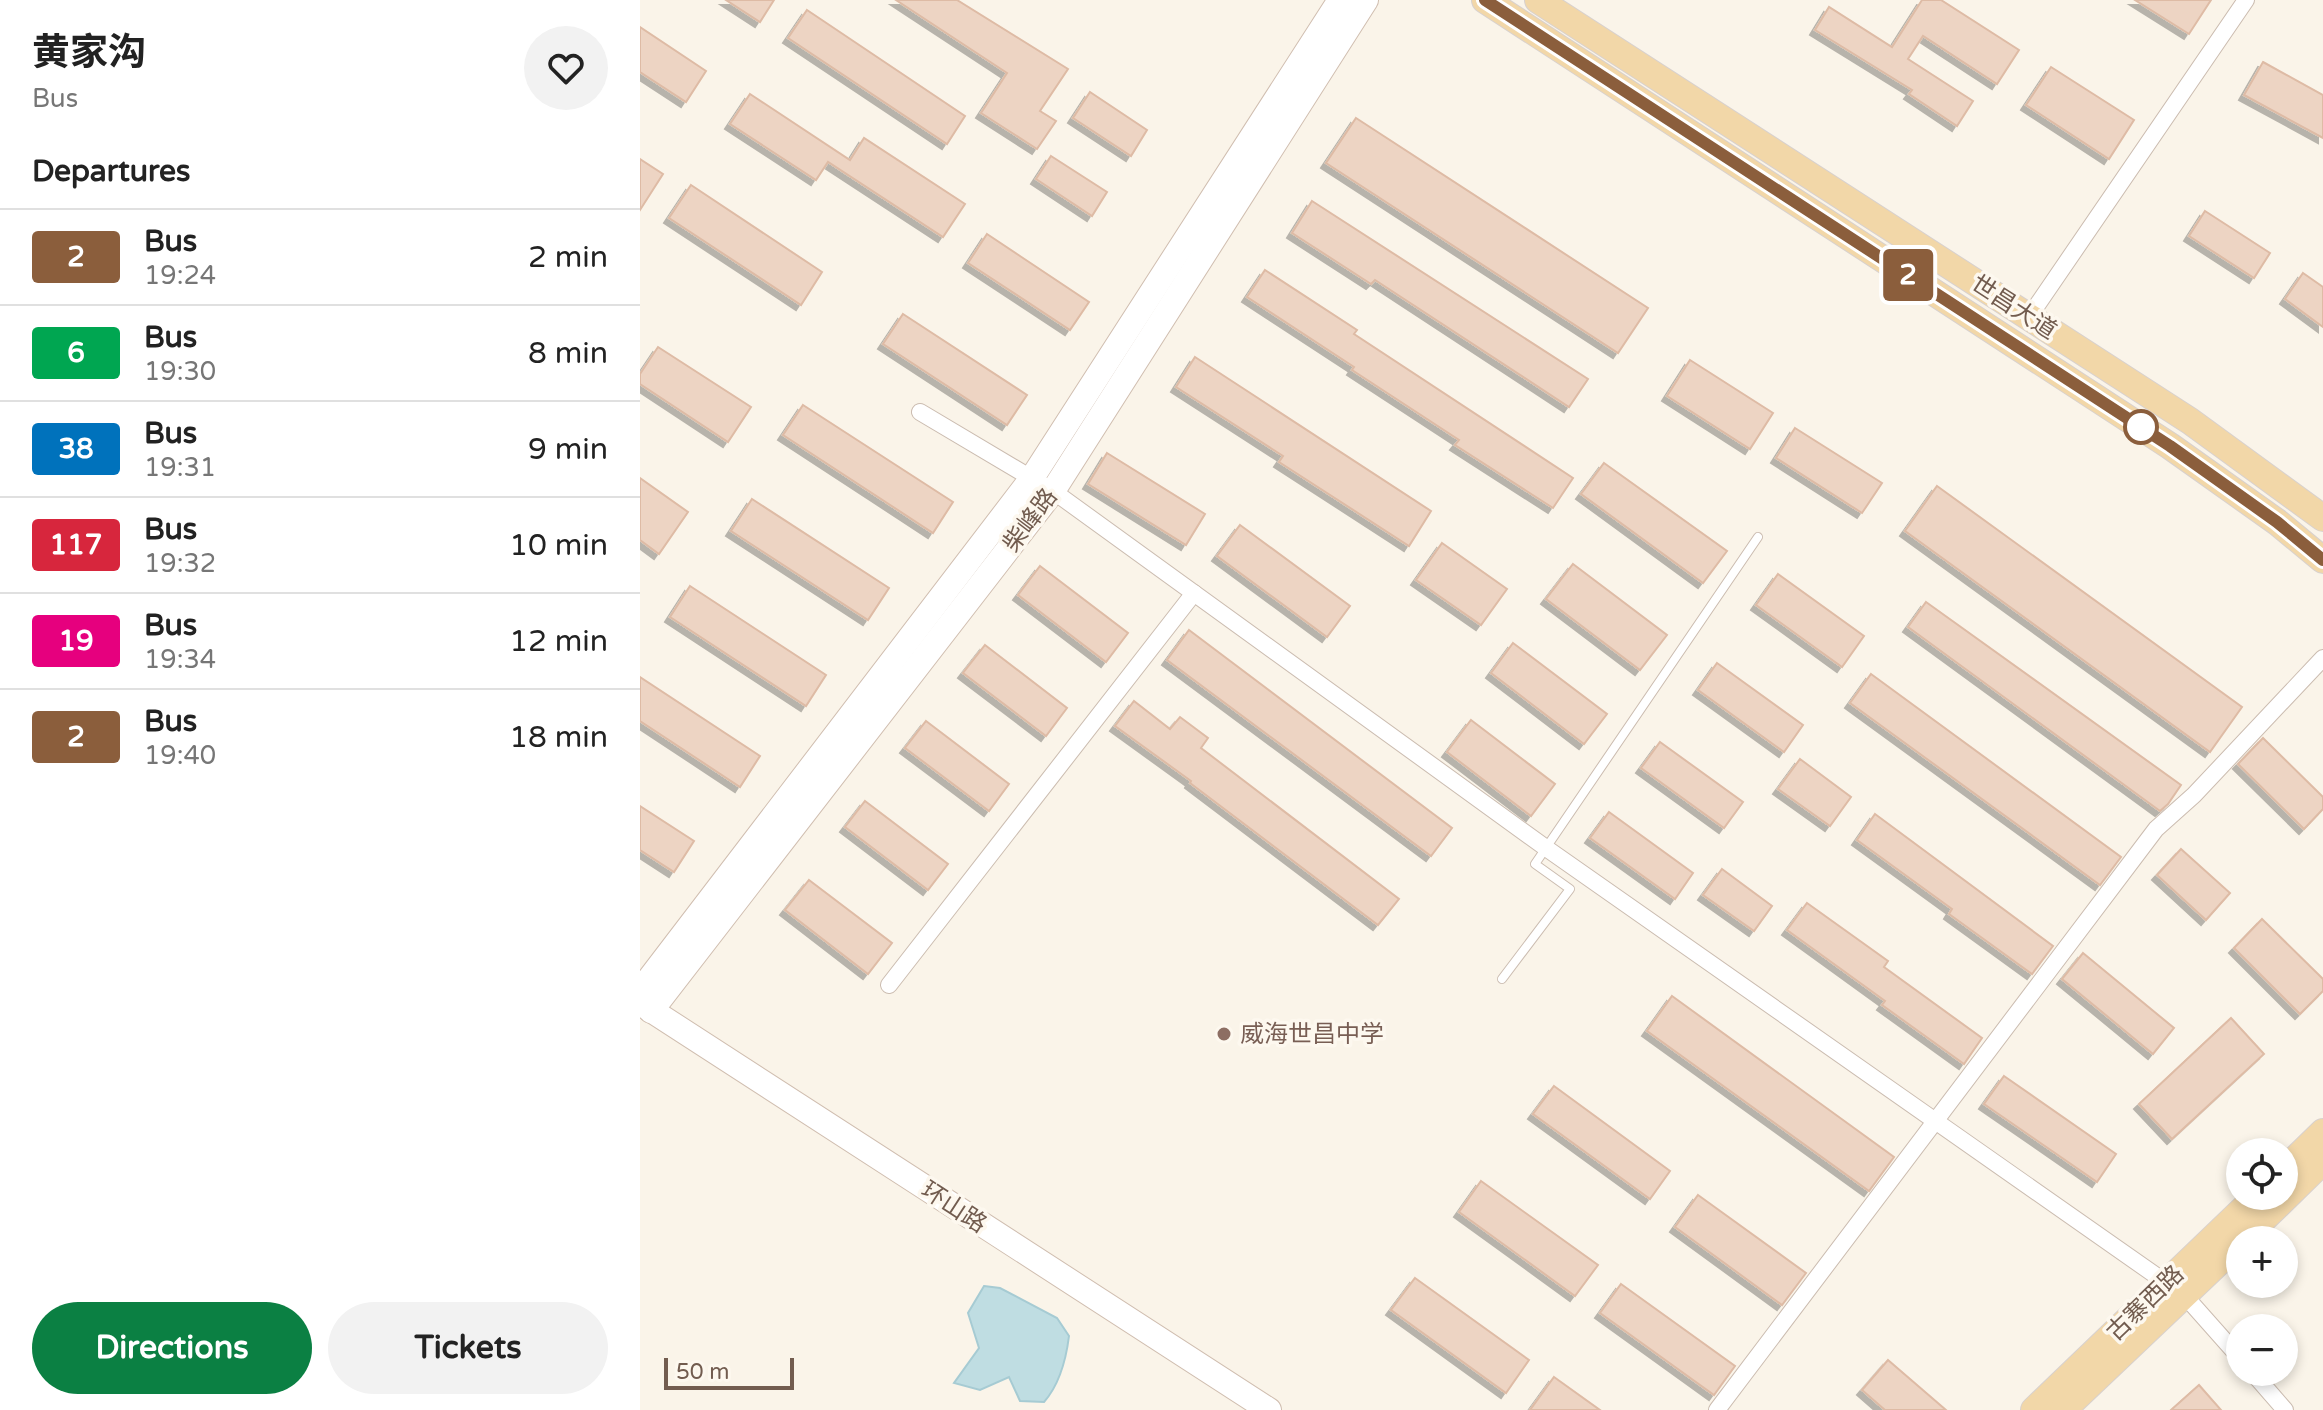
<!DOCTYPE html>
<meta charset="utf-8">
<style>
:root{--surface:#fff;--page:#f2f2f2;--text:#222;--muted:#767676;--line:#e0e0e0;--accent:#0b8043}
body{margin:0;font-family:"Varela Round","Noto Sans SC",sans-serif;background:var(--page);color:var(--text);height:100vh;display:flex;flex-direction:column;font-size:30px;white-space:nowrap}
*{box-sizing:border-box;margin:0}
p{font-size:26px;color:var(--muted)}
.icon{flex:none;width:44px;height:44px;fill:none;stroke:currentColor;stroke-width:2;stroke-linecap:round;stroke-linejoin:round}
.map{position:relative;flex:1;overflow:hidden}
.side{display:flex;flex-direction:column;background:var(--surface);width:640px}
.side>*{flex:none}
.badge{padding:0 16px;border-radius:6px;font-size:28px;line-height:52px}
.tools{position:absolute;left:1586px;top:1138px;display:grid;gap:16px}
.tools a{display:grid;place-items:center;width:72px;height:72px;border-radius:50%;background:var(--surface);box-shadow:0 4px 12px #0003;font-size:40px}
.scale{position:absolute;left:24px;bottom:20px;width:130px;box-sizing:border-box;padding-left:8px;border:4px solid #725c4f;border-top:0;font-size:22px;line-height:28px;white-space:nowrap;color:#725c4f;-webkit-text-stroke:6px #fdf8ef;paint-order:stroke}
.map>.badge{position:absolute;translate:-50% -50%;box-shadow:0 0 0 4px #fff}
h2{padding:0 32px;font-size:30px;line-height:72px}
.round{display:grid;place-items:center;flex:none;width:84px;height:84px;border-radius:42px;background:var(--page)}
.headline{display:flex;align-items:center;justify-content:space-between;height:136px;padding:0 32px}
h1{font-size:38px;font-weight:700;line-height:60px}
.primary-button{display:flex;gap:16px;margin-top:auto;padding:16px 32px}
.primary-button a{flex:1;height:92px;border-radius:48px;background:var(--accent);color:#fff;font-size:32px;font-weight:700;line-height:92px;text-align:center}
.primary-button a+a{background:var(--page);color:var(--text)}
ul{padding:0;list-style:none}
li{display:flex;align-items:center;gap:24px;height:96px;padding:0 32px;border-top:2px solid var(--line)}
li div{flex:1}
li b{display:block;font-size:30px}
li em{font-style:normal}
li .badge{min-width:88px;font-weight:700;text-align:center}
main{display:flex;flex:1;min-height:0}
.map>svg:first-child{display:block}
.water{fill:#bfdde2;stroke:#a6cbd3;stroke-width:2}
.building{fill:#edd4c3;stroke:#debba5;stroke-width:2;filter:url(#shadow)}
.lines{fill:none;stroke-linecap:round;stroke-linejoin:round}
.lane-casing{stroke:#cbbcb0;stroke-width:10}
.street-casing{stroke:#cbbcb0;stroke-width:18}
.secondary-casing{stroke:#d0beb0;stroke-width:26}
.primary-casing{stroke:#d8d1ce;stroke-width:28}
.lane{stroke:#fff;stroke-width:8}
.street{stroke:#fff;stroke-width:16}
.secondary{stroke:#fff;stroke-width:24}
.primary{stroke:#f2d7a8;stroke-width:26}
.line-casing{stroke:#fff;stroke-width:18}
.line{stroke:#8b5e3c;stroke-width:12}
.stop-dot{fill:#fff;stroke:#8b5e3c;stroke-width:4}
.education-dot{fill:#8d6e63;stroke:#fdf8ef;stroke-width:3}
.labels{text-anchor:middle;stroke-width:7;stroke-linejoin:round;paint-order:stroke}
.street-label{font-size:24px;fill:#725c4f;stroke:#fdf8ef}
.education-label{font-size:24px;fill:#785e54;stroke:#fdf8ef;text-anchor:start}
</style>
<main>
<section class="side">
<div class="headline"><div><h1>黄家沟</h1><p>Bus</p></div><a class="round"><svg class="icon" aria-label="heart" viewBox="0 0 24 24"><path d="M12 20l-8-8c-3-5 5-10 8-4 3-6 11-1 8 4z"/></svg></a></div>
<h2>Departures</h2>
<ul>
<li><span class="badge" style="background:#8b5e3c;color:#fff">2</span><div><b>Bus</b><p>19:24</p></div><em>2 min</em></li>
<li><span class="badge" style="background:#00a651;color:#fff">6</span><div><b>Bus</b><p>19:30</p></div><em>8 min</em></li>
<li><span class="badge" style="background:#0072bc;color:#fff">38</span><div><b>Bus</b><p>19:31</p></div><em>9 min</em></li>
<li><span class="badge" style="background:#d7263d;color:#fff">117</span><div><b>Bus</b><p>19:32</p></div><em>10 min</em></li>
<li><span class="badge" style="background:#e6007e;color:#fff">19</span><div><b>Bus</b><p>19:34</p></div><em>12 min</em></li>
<li><span class="badge" style="background:#8b5e3c;color:#fff">2</span><div><b>Bus</b><p>19:40</p></div><em>18 min</em></li>
</ul>
<div class="primary-button"><a>Directions</a><a>Tickets</a></div>
</section>
<div class="map">
<svg width="1683" height="1410" viewBox="0 0 1683 1410">
<defs>
<filter id="shadow"><feDropShadow dx="-5" dy="5" stdDeviation="0" flood-color="#0004"/></filter>
</defs>
<rect width="100%" height="100%" fill="#faf4e9"/>
<path class="water" d="M 344,1286 L 360,1288 L 417,1318 L 429,1336 C 426,1360 420,1384 404,1402 L 380,1401 L 369,1377 L 340,1390 L 314,1383 L 339,1348 L 328,1313 Z"/>
<g class="building">
<path d="M 86,0 L 134,0 L 120,22 Z"/>
<path d="M 256,0 L 317,0 L 428,69 L 400,111 L 416,121 L 397,149 L 341,113 L 367,73 Z"/>
<path d="M 1282,0 L 1301,0 L 1379,50 L 1357,84 L 1283,36 L 1268,59 L 1333,101 L 1317,126 L 1269,94 L 1272,90 L 1175,30 L 1189,7 L 1252,47 Z"/>
<path d="M 1495,0 L 1571,0 L 1549,34 Z"/>
<path d="M 167,10 L 325,116 L 307,144 L 148,38 Z"/>
<path d="M 0,27 L 66,71 L 46,102 L 0,72 Z"/>
<path d="M 1623,62 L 1683,95 L 1683,138 L 1604,95 Z"/>
<path d="M 1411,67 L 1494,120 L 1469,159 L 1386,105 Z"/>
<path d="M 450,92 L 507,130 L 491,156 L 433,118 Z"/>
<path d="M 110,94 L 210,160 L 224,138 L 325,204 L 303,237 L 188,162 L 176,180 L 90,124 Z"/>
<path d="M 716,118 L 1008,308 L 978,353 L 686,163 Z"/>
<path d="M 411,156 L 467,192 L 452,216 L 396,179 Z"/>
<path d="M 0,159 L 23,174 L 0,210 Z"/>
<path d="M 51,185 L 182,272 L 161,305 L 29,218 Z"/>
<path d="M 672,201 L 948,379 L 929,407 L 735,280 L 731,284 L 652,233 Z"/>
<path d="M 1565,211 L 1630,253 L 1614,278 L 1549,236 Z"/>
<path d="M 347,234 L 449,302 L 430,330 L 328,263 Z"/>
<path d="M 625,270 L 717,330 L 714,334 L 933,478 L 913,508 L 815,445 L 819,440 L 712,370 L 714,367 L 607,297 Z"/>
<path d="M 1663,273 L 1683,287 L 1683,327 L 1645,299 Z"/>
<path d="M 263,314 L 387,395 L 367,425 L 243,344 Z"/>
<path d="M 18,347 L 111,407 L 88,442 L 0,384 L 0,374 Z"/>
<path d="M 555,357 L 791,511 L 769,546 L 639,462 L 643,456 L 536,387 Z"/>
<path d="M 1050,360 L 1133,413 L 1110,449 L 1027,396 Z"/>
<path d="M 163,405 L 313,502 L 293,533 L 143,435 Z"/>
<path d="M 1155,428 L 1242,483 L 1222,513 L 1136,458 Z"/>
<path d="M 467,453 L 565,514 L 546,545 L 448,484 Z"/>
<path d="M 964,463 L 1087,551 L 1063,583 L 941,494 Z"/>
<path d="M 0,478 L 48,512 L 19,554 L 0,540 Z"/>
<path d="M 1297,486 L 1602,707 L 1570,752 L 1265,531 Z"/>
<path d="M 112,499 L 249,588 L 228,620 L 91,531 Z"/>
<path d="M 600,525 L 710,606 L 687,637 L 577,556 Z"/>
<path d="M 802,543 L 867,589 L 841,625 L 776,580 Z"/>
<path d="M 933,564 L 1027,635 L 1000,670 L 906,599 Z"/>
<path d="M 400,566 L 488,633 L 466,662 L 378,595 Z"/>
<path d="M 1138,574 L 1224,636 L 1202,667 L 1116,605 Z"/>
<path d="M 50,586 L 186,675 L 166,706 L 30,617 Z"/>
<path d="M 1286,602 L 1541,785 L 1528,804 L 1520,811 L 1268,627 Z"/>
<path d="M 549,630 L 812,828 L 791,856 L 527,660 Z"/>
<path d="M 873,643 L 967,714 L 944,744 L 851,673 Z"/>
<path d="M 345,645 L 427,708 L 406,736 L 323,673 Z"/>
<path d="M 1077,663 L 1163,725 L 1144,752 L 1058,690 Z"/>
<path d="M 1231,674 L 1481,857 L 1460,885 L 1210,703 Z"/>
<path d="M 0,677 L 120,756 L 100,787 L 0,721 Z"/>
<path d="M 494,701 L 530,729 L 540,717 L 568,738 L 561,748 L 759,899 L 738,925 L 550,783 L 551,781 L 475,726 Z"/>
<path d="M 831,720 L 915,784 L 891,816 L 807,752 Z"/>
<path d="M 286,721 L 369,784 L 349,811 L 265,748 Z"/>
<path d="M 1623,738 L 1683,797 L 1683,809 L 1664,829 L 1598,764 Z"/>
<path d="M 1020,742 L 1103,802 L 1084,828 L 1001,768 Z"/>
<path d="M 1160,759 L 1211,797 L 1190,826 L 1138,789 Z"/>
<path d="M 225,801 L 308,864 L 288,890 L 205,827 Z"/>
<path d="M 0,806 L 54,841 L 34,872 L 0,850 Z"/>
<path d="M 969,812 L 1053,873 L 1035,899 L 950,838 Z"/>
<path d="M 1235,814 L 1413,946 L 1392,974 L 1309,914 L 1312,909 L 1217,840 Z"/>
<path d="M 1541,849 L 1590,893 L 1566,920 L 1517,875 Z"/>
<path d="M 1082,869 L 1132,906 L 1114,931 L 1063,895 Z"/>
<path d="M 169,880 L 252,943 L 228,974 L 145,910 Z"/>
<path d="M 1167,903 L 1248,961 L 1244,967 L 1342,1038 L 1324,1064 L 1242,1005 L 1245,1001 L 1147,930 Z"/>
<path d="M 1622,919 L 1683,979 L 1683,991 L 1660,1014 L 1594,948 Z"/>
<path d="M 1443,953 L 1534,1028 L 1513,1054 L 1422,979 Z"/>
<path d="M 1032,996 L 1254,1157 L 1229,1191 L 1007,1031 Z"/>
<path d="M 1591,1018 L 1624,1054 L 1532,1139 L 1499,1104 Z"/>
<path d="M 1364,1076 L 1476,1154 L 1457,1182 L 1344,1104 Z"/>
<path d="M 914,1086 L 1030,1171 L 1010,1199 L 893,1114 Z"/>
<path d="M 841,1181 L 958,1265 L 935,1296 L 819,1212 Z"/>
<path d="M 1058,1195 L 1166,1273 L 1142,1305 L 1035,1227 Z"/>
<path d="M 775,1278 L 889,1360 L 866,1393 L 751,1310 Z"/>
<path d="M 981,1284 L 1095,1366 L 1074,1395 L 960,1313 Z"/>
<path d="M 1248,1360 L 1306,1410 L 1245,1410 L 1222,1390 Z"/>
<path d="M 914,1377 L 960,1410 L 890,1410 Z"/>
<path d="M 1559,1385 L 1581,1410 L 1531,1410 Z"/>
</g>
<g class="lines">
<g class="lane-casing">
<path id="lane" d="M 862,979 L 930,889 L 895,864 L 1118,537"/>
</g>
<g class="street-casing">
<g id="street">
<path d="M 1389,317 L 1606,0"/>
<path d="M 280,412 L 413,491 L 906,848 L 1545,1296 L 1600,1358"/>
<path d="M 249,985 L 554,593"/>
<path d="M 1612,1372 L 1645,1410"/>
<path d="M 1077,1410 L 1516,829 L 1554,795 L 1683,658"/>
</g>
</g>
<g class="secondary-casing">
<g id="secondary">
<path d="M 0,991 L 392,478 L 700,0"/>
<path d="M 0,1003 L 629,1410"/>
<path d="M 11,1011 L 413,491 L 726,0"/>
</g>
</g>
<g class="primary-casing">
<g id="primary">
<path d="M 845,0 L 1530,446 L 1637,522 L 1683,560"/>
<path d="M 898,0 L 1550,421 L 1683,518"/>
<path d="M 1644,1170 L 1683,1132"/>
<path d="M 1602,1240 L 1683,1161"/>
<path d="M 1394,1410 L 1617,1196"/>
<path d="M 1423,1410 L 1600,1242"/>
</g>
</g>
<use href="#lane" class="lane"/>
<use href="#street" class="street"/>
<use href="#secondary" class="secondary"/>
<use href="#primary" class="primary"/>
</g>
<g class="lines">
<g class="line-casing">
<path id="line" d="M 845,0 L 1530,446 L 1637,522 L 1683,560"/>
</g>
<use href="#line" class="line"/>
</g>
<circle class="stop-dot" cx="1501" cy="427" r="16"/>
<circle class="education-dot" cx="584" cy="1034" r="8"/>
<g class="labels">
<g class="street-label">
<text transform="translate(1374 307) rotate(33)" y="8">世昌大道</text>
<text transform="translate(390 520) rotate(-53)" y="8">柴峰路</text>
<text transform="translate(314 1207) rotate(33)" y="8">环山路</text>
<text transform="translate(1505 1303) rotate(-44)" y="8">古寨西路</text>
</g>
<g class="education-label">
<text x="600" y="1042">威海世昌中学</text>
</g>
</g>
</svg>
<div class="tools">
<a><svg class="icon" aria-label="locate" viewBox="0 0 24 24"><circle cx="12" cy="12" r="6"/><path d="M12 2v4M12 18v4M2 12h4M18 12h4"/></svg></a>
<a>+</a>
<a>−</a>
</div>
<div class="scale">50 m</div>
<b class="badge" style="left:1268px;top:275px;background:#8b5e3c;color:#fff">2</b>
</div>
</main>
